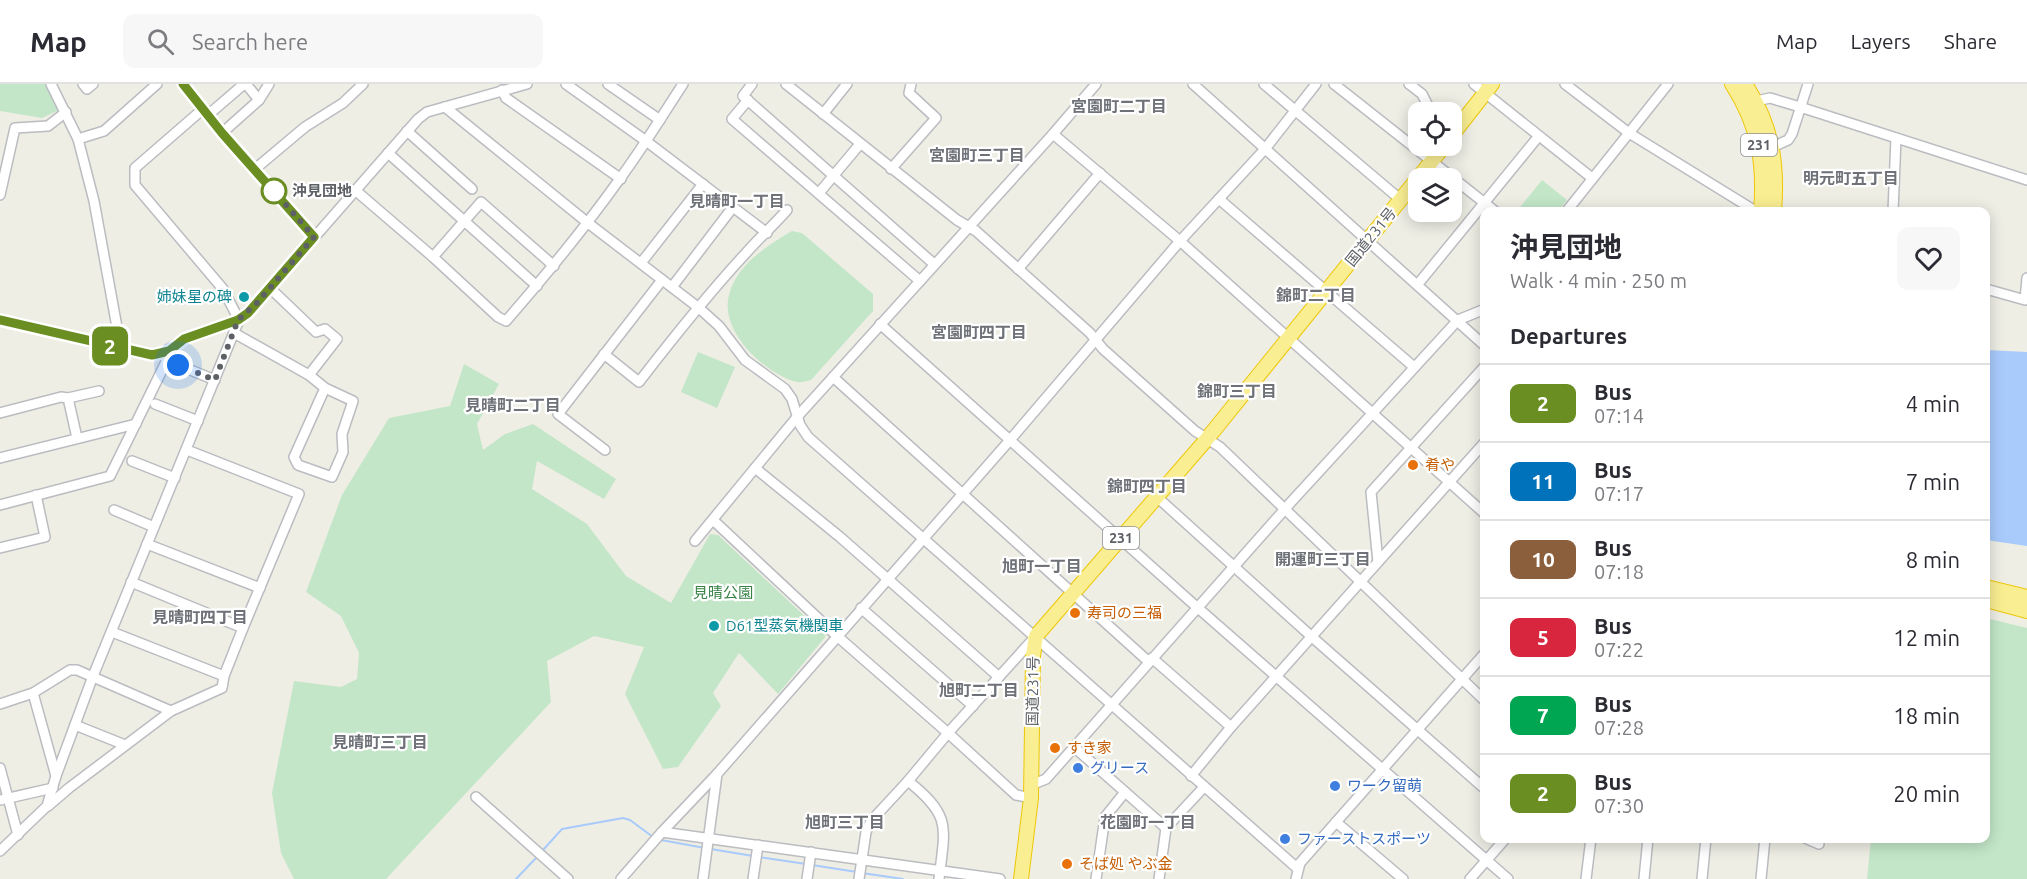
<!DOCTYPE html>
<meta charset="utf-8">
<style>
:root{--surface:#fff;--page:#f7f7f7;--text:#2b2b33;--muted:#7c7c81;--line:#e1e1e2}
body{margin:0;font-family:Ubuntu,"Noto Sans JP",sans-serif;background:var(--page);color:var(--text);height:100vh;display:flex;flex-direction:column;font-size:22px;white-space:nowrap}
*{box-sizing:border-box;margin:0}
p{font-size:20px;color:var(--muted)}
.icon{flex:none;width:33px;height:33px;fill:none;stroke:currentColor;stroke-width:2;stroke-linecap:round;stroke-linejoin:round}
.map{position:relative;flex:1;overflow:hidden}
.details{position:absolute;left:1480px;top:123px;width:510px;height:636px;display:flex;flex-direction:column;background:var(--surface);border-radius:12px;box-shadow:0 3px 15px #0003}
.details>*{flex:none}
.badge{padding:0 12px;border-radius:9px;font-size:21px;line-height:39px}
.fabs{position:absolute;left:1408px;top:18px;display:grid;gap:12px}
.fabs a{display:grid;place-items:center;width:54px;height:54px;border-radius:12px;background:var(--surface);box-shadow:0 3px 15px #0003;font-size:30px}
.you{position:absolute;width:30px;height:30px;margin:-15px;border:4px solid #fff;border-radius:50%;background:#1a73e8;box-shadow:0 0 0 9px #1a73e833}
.map>.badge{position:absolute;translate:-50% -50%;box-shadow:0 0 0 3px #fff}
h2{padding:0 30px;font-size:22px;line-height:54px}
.round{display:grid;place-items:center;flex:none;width:63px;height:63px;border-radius:12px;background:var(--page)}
.summary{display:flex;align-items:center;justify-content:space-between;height:102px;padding:0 30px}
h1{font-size:28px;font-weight:700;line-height:45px}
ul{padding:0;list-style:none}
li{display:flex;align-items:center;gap:18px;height:78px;padding:0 30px;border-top:2px solid var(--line)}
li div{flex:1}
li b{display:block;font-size:22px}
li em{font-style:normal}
li .badge{min-width:66px;font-weight:700;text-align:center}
header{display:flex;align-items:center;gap:36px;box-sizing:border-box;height:84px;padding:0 30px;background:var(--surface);border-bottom:2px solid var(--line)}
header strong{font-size:28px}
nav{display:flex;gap:33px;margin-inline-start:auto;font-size:21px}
.search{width:420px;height:54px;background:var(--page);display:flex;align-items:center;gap:15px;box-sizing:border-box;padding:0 21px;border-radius:12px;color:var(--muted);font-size:22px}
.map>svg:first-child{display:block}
.green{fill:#c3e6c8}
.water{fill:#a8cbfc}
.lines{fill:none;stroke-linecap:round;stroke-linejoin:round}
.stream{stroke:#a8cbfc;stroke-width:2}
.minor-casing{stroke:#babcc1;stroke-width:12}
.highway-casing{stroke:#edc707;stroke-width:16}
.minor{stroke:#fff;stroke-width:9}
.highway{stroke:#faee92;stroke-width:14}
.line-casing{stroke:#fff;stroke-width:14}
.line{stroke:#6b8e23;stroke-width:9}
.walk{stroke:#5d6065;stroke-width:6;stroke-dasharray:0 10.8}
.stop-dot{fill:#fff;stroke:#6b8e23;stroke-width:3}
.culture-dot{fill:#0f9aa8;stroke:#fff;stroke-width:2}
.food-dot{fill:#e8710a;stroke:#fff;stroke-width:2}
.shop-dot{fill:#3f7fe0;stroke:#fff;stroke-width:2}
.labels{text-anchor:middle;stroke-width:4.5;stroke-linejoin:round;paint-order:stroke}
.shield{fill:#fff;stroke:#8e9093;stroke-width:1.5}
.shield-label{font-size:14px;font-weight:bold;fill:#5d6065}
.stop-label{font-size:15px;font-weight:bold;fill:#5d6065;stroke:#fff;text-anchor:start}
.street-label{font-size:15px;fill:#5d6065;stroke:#fff}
.culture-label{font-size:15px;fill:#0d838f;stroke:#fff;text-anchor:end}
.food-label{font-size:15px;fill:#c56008;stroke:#fff;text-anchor:start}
.park-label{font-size:15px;fill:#378245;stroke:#fff}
.shop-label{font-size:15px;fill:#366cbe;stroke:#fff;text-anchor:start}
.neighbourhood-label{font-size:16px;font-weight:bold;fill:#6e7177;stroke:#fff}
</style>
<header>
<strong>Map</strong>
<div class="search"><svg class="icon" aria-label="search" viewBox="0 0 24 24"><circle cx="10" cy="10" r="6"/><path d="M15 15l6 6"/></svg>Search here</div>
<nav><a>Map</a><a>Layers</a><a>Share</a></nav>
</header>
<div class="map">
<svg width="2027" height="795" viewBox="0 0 2027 795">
<rect width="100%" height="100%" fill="#efeee5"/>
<g class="green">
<path d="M 0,0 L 48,0 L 61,25 L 42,34 L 0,27 Z"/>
<path d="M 1542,96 L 1567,116 L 1558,127 L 1517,127 Z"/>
<path d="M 792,147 L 802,149 L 873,210 L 873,227 L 811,296 C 806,297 801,299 797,298 C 765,290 719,247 729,211 C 736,181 768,161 792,147 Z"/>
<path d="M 698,268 L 735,283 L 717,324 L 681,308 Z"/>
<path d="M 464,280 L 499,300 L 477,340 L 483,366 L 505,350 L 533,340 L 616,395 L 604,415 L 537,377 L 532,405 L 587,440 L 626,492 L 671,519 L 710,450 L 718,451 L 826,552 L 778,610 L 739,569 L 713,609 L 721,622 L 678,683 L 663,685 L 625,610 L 644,563 L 594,552 L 547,577 L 551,618 L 386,795 L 294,795 L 281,769 L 272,709 L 294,597 L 341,603 L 357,595 L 359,569 L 341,532 L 306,508 L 342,411 L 389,334 L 450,322 Z"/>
<path d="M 1986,534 L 2027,544 L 2027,795 L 1867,795 L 1871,755 L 1986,754 Z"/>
</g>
<path class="water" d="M 1986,266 L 2027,268 L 2027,462 L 1986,456 Z"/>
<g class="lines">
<g class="stream">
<path d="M 661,756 L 705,764"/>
<path d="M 711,765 L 753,772"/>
<path d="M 543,766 L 562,745 L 623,734 L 630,736 L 653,753"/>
<path d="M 758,773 L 806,780"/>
<path d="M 812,781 L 857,788"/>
<path d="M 862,789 L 903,795"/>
<path d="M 516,795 L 536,774"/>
</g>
<g class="minor-casing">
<g id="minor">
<path d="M 51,0 L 78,55 L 94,117 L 121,265"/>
<path d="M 83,0 L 87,5 L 93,0"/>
<path d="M 183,0 L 222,49 L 314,153"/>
<path d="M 246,0 L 259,16"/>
<path d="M 566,0 L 646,57 L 767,149"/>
<path d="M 608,0 L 660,36"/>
<path d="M 752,0 L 743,12 L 934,180"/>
<path d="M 786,0 L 957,136 L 976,147 L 1090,249 L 1103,265 L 1195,347 L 1220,363 L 1485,617"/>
<path d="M 1193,0 L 1485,262"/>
<path d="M 1264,0 L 1401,116"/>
<path d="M 1334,0 L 1496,128"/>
<path d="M 1409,0 L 1422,10 L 1431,28"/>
<path d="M 1474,0 L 1592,94"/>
<path d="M 1565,0 L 1629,49 L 1757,128"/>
<path d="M 502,6 L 506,14 L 621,95"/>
<path d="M 748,16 L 732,35 L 920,197"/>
<path d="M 1756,17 L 1770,14 L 1800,23 L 2027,96"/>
<path d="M 445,23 L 588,139 L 699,224 L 719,242 L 745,276 L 785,305 L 792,315 L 800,341 L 808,353 L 1297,784"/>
<path d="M 823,30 L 847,0"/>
<path d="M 208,31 L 244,0"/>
<path d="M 407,47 L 472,105"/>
<path d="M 222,49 L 259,16 L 269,0"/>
<path d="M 1053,50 L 1180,157 L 1485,430"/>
<path d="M 78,55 L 104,47 L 157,0"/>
<path d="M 1768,65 L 1788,56 L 1792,50 L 1808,0"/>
<path d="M 388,69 L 537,202"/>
<path d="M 255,85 L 305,43 L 343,19 L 363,0"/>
<path d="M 891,85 L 936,34 L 909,9 L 911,0"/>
<path d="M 355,106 L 433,173 L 498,233 L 506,237 C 546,191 584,145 619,96 C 642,65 662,32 683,0"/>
<path d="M 819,109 L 860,60"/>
<path d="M 0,111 L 15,44 L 48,42 L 66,28"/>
<path d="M 1219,115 L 1414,283"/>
<path d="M 1566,128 L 1668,0"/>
<path d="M 1893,128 L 1896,54"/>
<path d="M 433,173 L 481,118 L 554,182"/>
<path d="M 641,179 L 703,100"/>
<path d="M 1018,185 L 1100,89"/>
<path d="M 1418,200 L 1538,53"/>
<path d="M 672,203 L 733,123"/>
<path d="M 270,204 L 316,248 L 325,245 L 337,255 L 309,291"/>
<path d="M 1986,205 L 2025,216 L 2027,194"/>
<path d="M 0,236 L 152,271 C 170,268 170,262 185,255 C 213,240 233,246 256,220 L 418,35 L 427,28 L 527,0"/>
<path d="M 880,240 L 1190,517 L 1508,795"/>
<path d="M 234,249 L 309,291 L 325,304 L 353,317 L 342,350 L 343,368 L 332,393 L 298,381 L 294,373 L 325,304"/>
<path d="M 604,270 L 639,298 C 673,254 708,210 746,169 C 759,154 774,141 787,126"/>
<path d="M 178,281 L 215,296"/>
<path d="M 833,293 L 1149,578"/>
<path d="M 68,314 L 99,307"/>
<path d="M 155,320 L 198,337"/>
<path d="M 0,329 L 61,313 L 68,314 L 77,354"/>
<path d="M 605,366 L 558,330 L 662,196"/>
<path d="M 0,374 L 136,340"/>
<path d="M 132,377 L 175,394"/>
<path d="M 755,384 L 840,453 L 999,593"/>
<path d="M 1157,413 L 1312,553 L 1485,705"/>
<path d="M 0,421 L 110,392 L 165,280 L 169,267"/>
<path d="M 114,426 L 154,443"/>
<path d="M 713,436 L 837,552 L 948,649 L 1016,711 L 1031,714"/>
<path d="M 695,457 L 797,333 L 1053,50 L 1096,0"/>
<path d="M 147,460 L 260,504"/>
<path d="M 0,464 L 45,453 L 36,411"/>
<path d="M 1378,478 L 1371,408 L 1485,282"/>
<path d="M 131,498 L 243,544"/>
<path d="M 861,524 L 973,622"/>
<path d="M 112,548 L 224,592"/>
<path d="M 1152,574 L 1231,643"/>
<path d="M 33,609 L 56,692"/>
<path d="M 0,620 L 33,609 L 70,586 L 77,586 L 171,627"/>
<path d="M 75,641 L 125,661"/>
<path d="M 1074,663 L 1166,744"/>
<path d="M 0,684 L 18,751"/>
<path d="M 1191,692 L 1231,643 L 1485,358"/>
<path d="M 908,697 C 952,732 945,743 939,795"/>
<path d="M 1031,701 L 1046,695 L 1292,417 L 1458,236 L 1485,225"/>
<path d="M 476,713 L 568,795"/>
<path d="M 0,716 L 53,704"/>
<path d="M 48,722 L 69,704 L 171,627 L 222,604 L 224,592 L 243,544 L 299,410 L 187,366"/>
<path d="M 1336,738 L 1403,795"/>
<path d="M 662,748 L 1000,795"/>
<path d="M 1805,754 L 1819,760"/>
<path d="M 0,767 L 47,722 L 56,692 L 93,592 L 239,236 L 223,205 L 135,101 L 135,84 L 203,25"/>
<path d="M 621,795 L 662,748 L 717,690 L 1010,356 L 1180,157 L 1265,65 L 1316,0"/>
<path d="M 703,795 L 717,690"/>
<path d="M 753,795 L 758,761"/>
<path d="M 807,795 L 811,768"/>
<path d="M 859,795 L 866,748 L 871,737 L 908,697 L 948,649 L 1036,552"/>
<path d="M 1096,795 L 1105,733 L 1125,708"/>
<path d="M 1159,795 L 1166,744 L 1204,703"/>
<path d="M 1296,795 L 1300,779 L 1485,569"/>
<path d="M 1470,795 L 1506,754"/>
<path d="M 1586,795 L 1591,754"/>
<path d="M 1644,795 L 1648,754"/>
<path d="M 1702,795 L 1706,754"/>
<path d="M 1761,795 L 1765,754"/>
</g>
</g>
<g class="highway-casing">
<g id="highway">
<path d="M 1732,0 C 1759,42 1765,79 1761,128"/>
<path d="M 1745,0 C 1772,41 1778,79 1774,128"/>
<path d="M 1452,51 L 1492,0"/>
<path d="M 1986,503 L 2027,513"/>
<path d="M 1986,516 L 2027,527"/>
<path d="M 1021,795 L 1031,714 L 1033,572 L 1036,552 L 1206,356 L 1444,62"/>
</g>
</g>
<use href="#minor" class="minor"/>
<use href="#highway" class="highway"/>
</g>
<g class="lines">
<g class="line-casing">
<path id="line" d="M 0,236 L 152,271 L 169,267 L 184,255 L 238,236 L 248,229 L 314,153 L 222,49 L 183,0"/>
</g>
<use href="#line" class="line"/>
<path class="walk" d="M 178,281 L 215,296 L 238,236 L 256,220 L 314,153 L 274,107"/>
</g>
<circle class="stop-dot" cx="274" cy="107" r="12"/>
<g class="culture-dot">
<circle cx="244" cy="213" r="6"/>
<circle cx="714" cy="542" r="6"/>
</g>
<g class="food-dot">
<circle cx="1413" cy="381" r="6"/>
<circle cx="1075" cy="529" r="6"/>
<circle cx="1055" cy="664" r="6"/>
<circle cx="1067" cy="780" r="6"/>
</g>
<g class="shop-dot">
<circle cx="1078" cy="684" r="6"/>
<circle cx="1335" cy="702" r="6"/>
<circle cx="1285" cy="755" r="6"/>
</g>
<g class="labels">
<g class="shield">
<rect x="1741" y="50" width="36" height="22" rx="4.5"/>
<rect x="1103" y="443" width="36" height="22" rx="4.5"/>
</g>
<g class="shield-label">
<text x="1759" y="66">231</text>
<text x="1121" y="459">231</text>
</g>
<g class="stop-label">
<text x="292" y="112">沖見団地</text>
</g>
<g class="street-label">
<text transform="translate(1371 153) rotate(-51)" y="5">国道231号</text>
<text transform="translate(1033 607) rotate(-89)" y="5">国道231号</text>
</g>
<g class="culture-label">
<text x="232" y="218">姉妹星の碑</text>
<text x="726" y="547" text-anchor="start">D61型蒸気機関車</text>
</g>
<g class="food-label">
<text x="1425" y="386">肴や</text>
<text x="1087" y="534">寿司の三福</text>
<text x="1067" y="669">すき家</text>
<text x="1079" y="785">そば処 やぶ金</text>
</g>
<g class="park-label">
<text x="723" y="514">見晴公園</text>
</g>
<g class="shop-label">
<text x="1090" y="689">グリース</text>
<text x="1347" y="707">ワーク留萌</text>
<text x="1297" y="760">ファーストスポーツ</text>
</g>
<g class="neighbourhood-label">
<text x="1119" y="28">宮園町二丁目</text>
<text x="977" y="77">宮園町三丁目</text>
<text x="1851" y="100">明元町五丁目</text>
<text x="737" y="123">見晴町一丁目</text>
<text x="1316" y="217">錦町二丁目</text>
<text x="979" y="254">宮園町四丁目</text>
<text x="1237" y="313">錦町三丁目</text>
<text x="513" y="327">見晴町二丁目</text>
<text x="1147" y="408">錦町四丁目</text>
<text x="1323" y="481">開運町三丁目</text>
<text x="1042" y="488">旭町一丁目</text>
<text x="200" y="539">見晴町四丁目</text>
<text x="979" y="612">旭町二丁目</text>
<text x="380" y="664">見晴町三丁目</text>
<text x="845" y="744">旭町三丁目</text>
<text x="1148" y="744">花園町一丁目</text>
</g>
</g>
</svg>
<div class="fabs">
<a><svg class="icon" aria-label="locate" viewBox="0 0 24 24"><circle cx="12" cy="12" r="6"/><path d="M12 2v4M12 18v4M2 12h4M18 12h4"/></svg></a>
<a><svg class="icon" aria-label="layers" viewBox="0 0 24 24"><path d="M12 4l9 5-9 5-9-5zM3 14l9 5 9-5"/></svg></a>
</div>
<div class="you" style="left:178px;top:281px"></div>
<b class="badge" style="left:110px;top:262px;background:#6b8e23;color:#fff">2</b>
<section class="details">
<div class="summary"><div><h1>沖見団地</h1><p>Walk · 4 min · 250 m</p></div><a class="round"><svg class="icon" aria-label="heart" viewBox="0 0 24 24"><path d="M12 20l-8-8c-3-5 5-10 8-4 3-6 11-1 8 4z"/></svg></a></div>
<h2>Departures</h2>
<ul>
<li><span class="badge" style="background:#6b8e23;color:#fff">2</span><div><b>Bus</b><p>07:14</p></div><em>4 min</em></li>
<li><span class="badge" style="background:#0072bc;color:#fff">11</span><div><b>Bus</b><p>07:17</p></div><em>7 min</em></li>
<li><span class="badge" style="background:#8b5e3c;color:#fff">10</span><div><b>Bus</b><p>07:18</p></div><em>8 min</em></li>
<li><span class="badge" style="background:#d7263d;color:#fff">5</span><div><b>Bus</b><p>07:22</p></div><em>12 min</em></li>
<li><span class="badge" style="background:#00a651;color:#fff">7</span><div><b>Bus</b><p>07:28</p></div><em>18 min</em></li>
<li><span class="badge" style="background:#6b8e23;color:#fff">2</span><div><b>Bus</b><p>07:30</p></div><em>20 min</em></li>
</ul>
</section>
</div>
